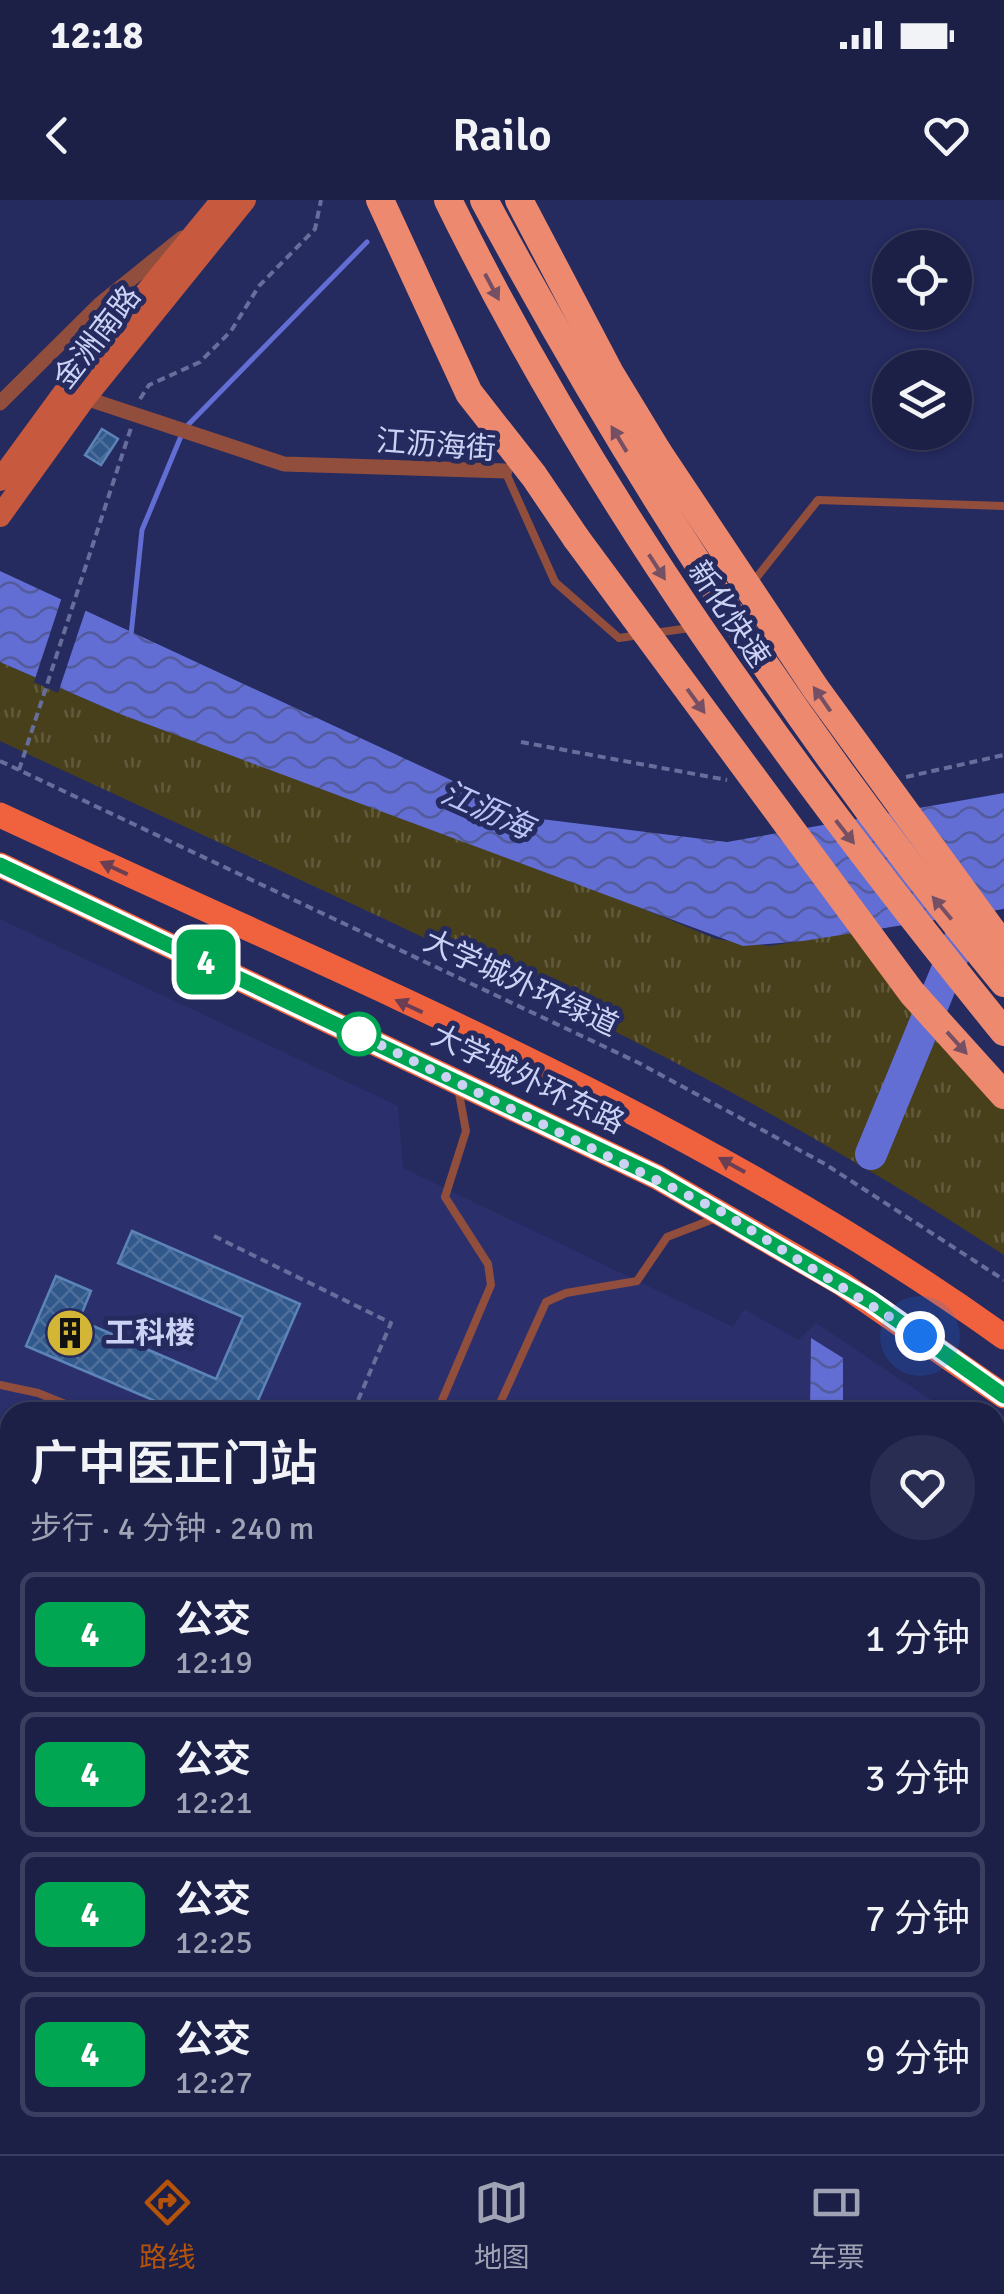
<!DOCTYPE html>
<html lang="zh">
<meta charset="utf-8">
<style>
:root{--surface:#1c2047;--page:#292d52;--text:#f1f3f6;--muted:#a0a3b4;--line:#3a3e60;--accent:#b45309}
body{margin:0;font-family:Signika,"Noto Sans SC",sans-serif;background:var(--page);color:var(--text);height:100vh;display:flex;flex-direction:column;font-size:38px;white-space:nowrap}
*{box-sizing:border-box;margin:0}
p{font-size:32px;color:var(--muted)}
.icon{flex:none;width:55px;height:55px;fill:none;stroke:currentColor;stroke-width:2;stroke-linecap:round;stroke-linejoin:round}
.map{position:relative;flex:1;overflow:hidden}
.drawer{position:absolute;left:0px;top:1202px;width:1005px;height:752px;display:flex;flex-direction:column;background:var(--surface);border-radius:30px 30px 0 0;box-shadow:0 2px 8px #0004,0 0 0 2px var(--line)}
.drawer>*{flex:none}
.badge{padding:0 20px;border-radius:15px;font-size:35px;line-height:65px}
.fabs{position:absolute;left:872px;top:30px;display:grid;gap:20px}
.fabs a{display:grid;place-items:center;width:100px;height:100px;border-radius:50%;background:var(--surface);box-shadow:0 2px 8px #0004,0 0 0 2px var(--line);font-size:50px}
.you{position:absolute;width:50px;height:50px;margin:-25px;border:8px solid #fff;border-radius:50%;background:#1a73e8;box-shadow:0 0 0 15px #1a73e833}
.map>.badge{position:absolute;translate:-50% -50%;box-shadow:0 0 0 5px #fff}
.round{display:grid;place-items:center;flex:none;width:105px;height:105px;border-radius:52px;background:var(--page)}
.summary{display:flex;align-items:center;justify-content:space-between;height:170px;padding:0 30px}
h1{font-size:48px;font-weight:600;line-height:75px}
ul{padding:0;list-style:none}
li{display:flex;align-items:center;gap:30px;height:125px;margin:0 20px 15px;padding:0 10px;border:5px solid var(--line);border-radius:15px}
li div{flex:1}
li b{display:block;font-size:38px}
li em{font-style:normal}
li .badge{min-width:110px;font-weight:700;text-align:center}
.status{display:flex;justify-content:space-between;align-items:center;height:70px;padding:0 50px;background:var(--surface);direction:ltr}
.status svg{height:28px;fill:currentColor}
header{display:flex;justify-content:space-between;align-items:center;height:130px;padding:0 30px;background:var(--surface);font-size:45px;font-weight:600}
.menu{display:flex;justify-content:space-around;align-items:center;height:140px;border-top:2px solid var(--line);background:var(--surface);font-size:28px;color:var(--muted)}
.menu a{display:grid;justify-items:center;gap:5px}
.menu .current{color:var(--accent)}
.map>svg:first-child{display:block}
.built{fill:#2b306c}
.forest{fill:url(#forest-firs)}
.park{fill:url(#park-tufts)}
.water{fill:url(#water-waves)}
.pier{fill:#252a5f}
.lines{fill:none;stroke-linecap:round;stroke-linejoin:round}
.stream{stroke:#626ed3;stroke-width:5}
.river{stroke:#626ed3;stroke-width:32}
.building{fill:url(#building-cross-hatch);stroke:#5c84b9;stroke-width:2.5}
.path{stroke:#686e9b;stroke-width:4;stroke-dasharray:8 5;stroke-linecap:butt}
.lane{stroke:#924e3c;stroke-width:8}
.street{stroke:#924e3c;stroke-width:15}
.secondary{stroke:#c75a3e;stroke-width:22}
.primary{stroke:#ef623d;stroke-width:25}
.highway{stroke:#ed896f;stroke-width:28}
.highway-bridge{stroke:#ed896f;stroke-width:28}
.oneway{fill:#755065}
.oneway2{fill:#6c3e53}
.line-casing{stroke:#fff;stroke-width:22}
.line{stroke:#00a651;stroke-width:15}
.walk{stroke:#cbd2f4;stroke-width:10;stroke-dasharray:0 18}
.stop-dot{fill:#fff;stroke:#00a651;stroke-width:5}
.labels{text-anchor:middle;stroke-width:10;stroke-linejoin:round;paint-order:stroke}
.street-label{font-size:30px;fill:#cbd2f4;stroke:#252a5f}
.poi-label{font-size:30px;font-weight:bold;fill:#cbd2f4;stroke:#252a5f;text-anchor:start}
.water-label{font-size:32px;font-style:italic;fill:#b9c4f7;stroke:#252a5f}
</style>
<div class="status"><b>12:18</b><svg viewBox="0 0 49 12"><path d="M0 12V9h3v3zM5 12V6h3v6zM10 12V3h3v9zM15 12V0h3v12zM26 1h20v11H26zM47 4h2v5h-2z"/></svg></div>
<header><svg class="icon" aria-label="back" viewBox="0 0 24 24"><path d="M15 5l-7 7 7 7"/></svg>Railo<svg class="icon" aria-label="heart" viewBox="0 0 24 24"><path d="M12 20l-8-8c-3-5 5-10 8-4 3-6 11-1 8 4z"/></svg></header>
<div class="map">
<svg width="1004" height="1954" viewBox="0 0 1004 1954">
<defs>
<pattern id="forest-firs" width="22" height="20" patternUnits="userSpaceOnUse" patternTransform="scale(2.5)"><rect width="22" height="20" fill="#483f1b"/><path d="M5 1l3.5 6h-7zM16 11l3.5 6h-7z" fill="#615a3d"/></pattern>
<pattern id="park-tufts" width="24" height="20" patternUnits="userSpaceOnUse" patternTransform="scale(2.5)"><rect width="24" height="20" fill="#483f1b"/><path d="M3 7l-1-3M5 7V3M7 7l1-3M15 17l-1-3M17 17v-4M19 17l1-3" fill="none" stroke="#615a3d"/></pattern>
<pattern id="water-waves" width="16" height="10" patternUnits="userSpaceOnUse" patternTransform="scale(2.5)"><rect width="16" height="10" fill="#626ed3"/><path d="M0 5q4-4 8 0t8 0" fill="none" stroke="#535b9c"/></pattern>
<pattern id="building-cross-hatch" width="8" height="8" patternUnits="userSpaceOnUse" patternTransform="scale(2.5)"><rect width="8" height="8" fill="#31588a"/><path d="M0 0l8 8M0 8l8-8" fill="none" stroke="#4e6f9b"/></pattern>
</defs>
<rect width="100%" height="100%" fill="#252a5f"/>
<path class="built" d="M 0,719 L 398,906 L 403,968 L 733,1127 L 744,1109 L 798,1140 L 816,1123 L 949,1212 L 10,1212 L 10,1945 L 995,1945 L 995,1246 L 1004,1253 L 1004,1954 L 0,1954 Z"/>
<path class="forest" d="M 0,1692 L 10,1698 L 10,1840 L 0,1866 Z"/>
<path class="park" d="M 0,462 L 120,514 L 579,682 L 716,739 L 769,746 L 870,730 L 1004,897 L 1004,1055 C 690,847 340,701 0,541 Z"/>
<g class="water">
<path d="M 0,371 L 533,618 L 727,642 L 1004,593 L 1004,709 L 803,741 L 743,746 L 120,514 L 0,462 Z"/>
<path d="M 811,1138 L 843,1158 L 843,1212 L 810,1212 Z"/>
<path d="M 618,1945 L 723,1945 L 725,1954 L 615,1954 Z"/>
</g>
<path class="pier" d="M 63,394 L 87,406 L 58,493 L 34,482 Z"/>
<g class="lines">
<path class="stream" d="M 131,435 L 142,330 L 184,229 L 367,42"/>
<path class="river" d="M 871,954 L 959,741"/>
</g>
<g class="building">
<path d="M 102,229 L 118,239 L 101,265 L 85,255 Z"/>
<path d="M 132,1031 L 300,1104 L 253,1212 L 181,1212 L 26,1146 L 56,1076 L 91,1091 L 79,1120 L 216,1179 L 243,1117 L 118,1063 Z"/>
</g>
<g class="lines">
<g class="path">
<path d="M 140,199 L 149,185 L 200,162 L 231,131 L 259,86 L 315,29 L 321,0"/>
<path d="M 521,542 L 727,580"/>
<path d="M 0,561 L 639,863 L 825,964 L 1004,1080"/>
<path d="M 19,570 L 131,228"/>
<path d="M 906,577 L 1004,555"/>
<path d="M 214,1036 L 391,1123 L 353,1212"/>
<path d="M 0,1670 L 10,1676"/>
<path d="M 0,1931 L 10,1907"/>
<path d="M 280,1954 L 284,1945"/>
<path d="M 552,1954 L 560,1945"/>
</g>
<g class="lane">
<path d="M 505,271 L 555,382 L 619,438 L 640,435"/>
<path d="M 753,382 L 818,300 L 1004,306"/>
<path d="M 654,433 L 690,428"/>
<path d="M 0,1185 L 38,1193 L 85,1212"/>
<path d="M 437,1212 L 491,1085 L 488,1064 L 445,997 L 466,931 L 458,888"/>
<path d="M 496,1212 L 546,1102 L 566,1093 L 637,1081 L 667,1037 L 716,1018"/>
<path d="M 995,1614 L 1004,1622"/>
<path d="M 995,1907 L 1004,1907"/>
<path d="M 766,1945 L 767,1954"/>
</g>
<g class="street">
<path d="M 85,198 L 284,264 L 505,271"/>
<path d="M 0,203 L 100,104 L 182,38"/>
</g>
<g class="secondary">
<path d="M 0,280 L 65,191 L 222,0"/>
<path d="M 0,316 L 85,198 L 245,0"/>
</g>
<g class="primary">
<path d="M 0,615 C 341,774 697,917 1004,1137"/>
<path d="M 0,665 L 657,977 L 841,1083 L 1004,1196"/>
</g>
<g class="highway">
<path d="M 380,0 L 469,193 L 534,276 L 576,338"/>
<path d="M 519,0 L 610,173 L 658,252"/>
</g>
<g class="highway-bridge">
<path d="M 448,0 C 596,302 793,572 1004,832"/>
<path d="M 484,0 C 633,277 803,541 1004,783"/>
<path d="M 658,252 L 816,489 L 1004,747"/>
<path d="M 576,338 L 912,793 L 1004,895"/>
</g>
</g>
<defs><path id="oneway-solid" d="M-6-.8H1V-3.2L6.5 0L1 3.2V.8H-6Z" transform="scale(2.5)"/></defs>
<g class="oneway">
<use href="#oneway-solid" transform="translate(492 87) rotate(62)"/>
<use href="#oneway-solid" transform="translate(619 239) rotate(-121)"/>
<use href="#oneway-solid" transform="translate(657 367) rotate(57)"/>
<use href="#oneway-solid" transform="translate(822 499) rotate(-125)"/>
<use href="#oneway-solid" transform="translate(696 501) rotate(54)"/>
<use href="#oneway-solid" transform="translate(845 632) rotate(52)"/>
<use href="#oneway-solid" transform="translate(942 708) rotate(-130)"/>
<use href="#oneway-solid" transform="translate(957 843) rotate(48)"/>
</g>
<g class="oneway2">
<use href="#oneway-solid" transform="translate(114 668) rotate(-155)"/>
<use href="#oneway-solid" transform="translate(409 806) rotate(-155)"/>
<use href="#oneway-solid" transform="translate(732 965) rotate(-151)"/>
</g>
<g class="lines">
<g class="line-casing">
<path id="line" d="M 0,665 L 657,977 L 870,1101 L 1004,1196"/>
</g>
<use href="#line" class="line"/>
<path class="walk" d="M 359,834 L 354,832 L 722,1012 L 920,1136"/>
</g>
<defs>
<g id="building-disc" transform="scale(2.5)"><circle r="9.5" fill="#d3b635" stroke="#252a5f"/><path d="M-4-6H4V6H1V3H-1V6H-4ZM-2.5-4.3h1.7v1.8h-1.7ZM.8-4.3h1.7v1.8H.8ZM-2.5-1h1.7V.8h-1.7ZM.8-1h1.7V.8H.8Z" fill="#111"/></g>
</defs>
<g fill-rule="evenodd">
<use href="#building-disc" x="70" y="1133"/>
</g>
<circle class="stop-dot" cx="359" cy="834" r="20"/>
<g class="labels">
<g class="street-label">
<text transform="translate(97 137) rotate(-52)" y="10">金洲南路</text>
<text transform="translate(436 245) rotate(4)" y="10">江沥海街</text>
<text transform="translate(729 414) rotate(56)" y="10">新化快速</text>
<text transform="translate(521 783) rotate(25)" y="10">大学城外环绿道</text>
<text transform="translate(528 879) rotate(26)" y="10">大学城外环东路</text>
</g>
<g class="poi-label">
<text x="105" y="1143">工科楼</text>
</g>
<g class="water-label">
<text transform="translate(487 610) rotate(24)" y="11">江沥海</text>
</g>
</g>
</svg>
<div class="fabs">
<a><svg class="icon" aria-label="locate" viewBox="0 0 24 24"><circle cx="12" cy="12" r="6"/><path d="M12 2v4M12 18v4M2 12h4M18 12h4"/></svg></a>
<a><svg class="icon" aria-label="layers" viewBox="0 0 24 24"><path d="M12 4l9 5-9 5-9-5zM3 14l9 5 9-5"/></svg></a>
</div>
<div class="you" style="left:920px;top:1136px"></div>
<b class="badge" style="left:206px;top:762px;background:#00a651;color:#fff">4</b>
<section class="drawer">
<div class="summary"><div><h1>广中医正门站</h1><p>步行 · 4 分钟 · 240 m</p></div><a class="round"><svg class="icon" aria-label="heart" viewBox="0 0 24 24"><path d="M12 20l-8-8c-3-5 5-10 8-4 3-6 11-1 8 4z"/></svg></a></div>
<ul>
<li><span class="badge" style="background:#00a651;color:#fff">4</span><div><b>公交</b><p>12:19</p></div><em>1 分钟</em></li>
<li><span class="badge" style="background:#00a651;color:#fff">4</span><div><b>公交</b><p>12:21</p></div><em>3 分钟</em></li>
<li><span class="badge" style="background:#00a651;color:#fff">4</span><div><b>公交</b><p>12:25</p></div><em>7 分钟</em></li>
<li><span class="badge" style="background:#00a651;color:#fff">4</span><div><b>公交</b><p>12:27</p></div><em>9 分钟</em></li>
</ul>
</section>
</div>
<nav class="menu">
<a class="current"><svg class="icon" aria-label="directions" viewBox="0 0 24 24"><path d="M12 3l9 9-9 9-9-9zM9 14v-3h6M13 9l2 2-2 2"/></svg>路线</a>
<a><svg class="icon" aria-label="map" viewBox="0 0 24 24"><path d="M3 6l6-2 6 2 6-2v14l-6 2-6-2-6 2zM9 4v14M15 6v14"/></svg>地图</a>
<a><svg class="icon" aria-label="tickets" viewBox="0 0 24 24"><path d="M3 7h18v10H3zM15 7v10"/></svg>车票</a>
</nav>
